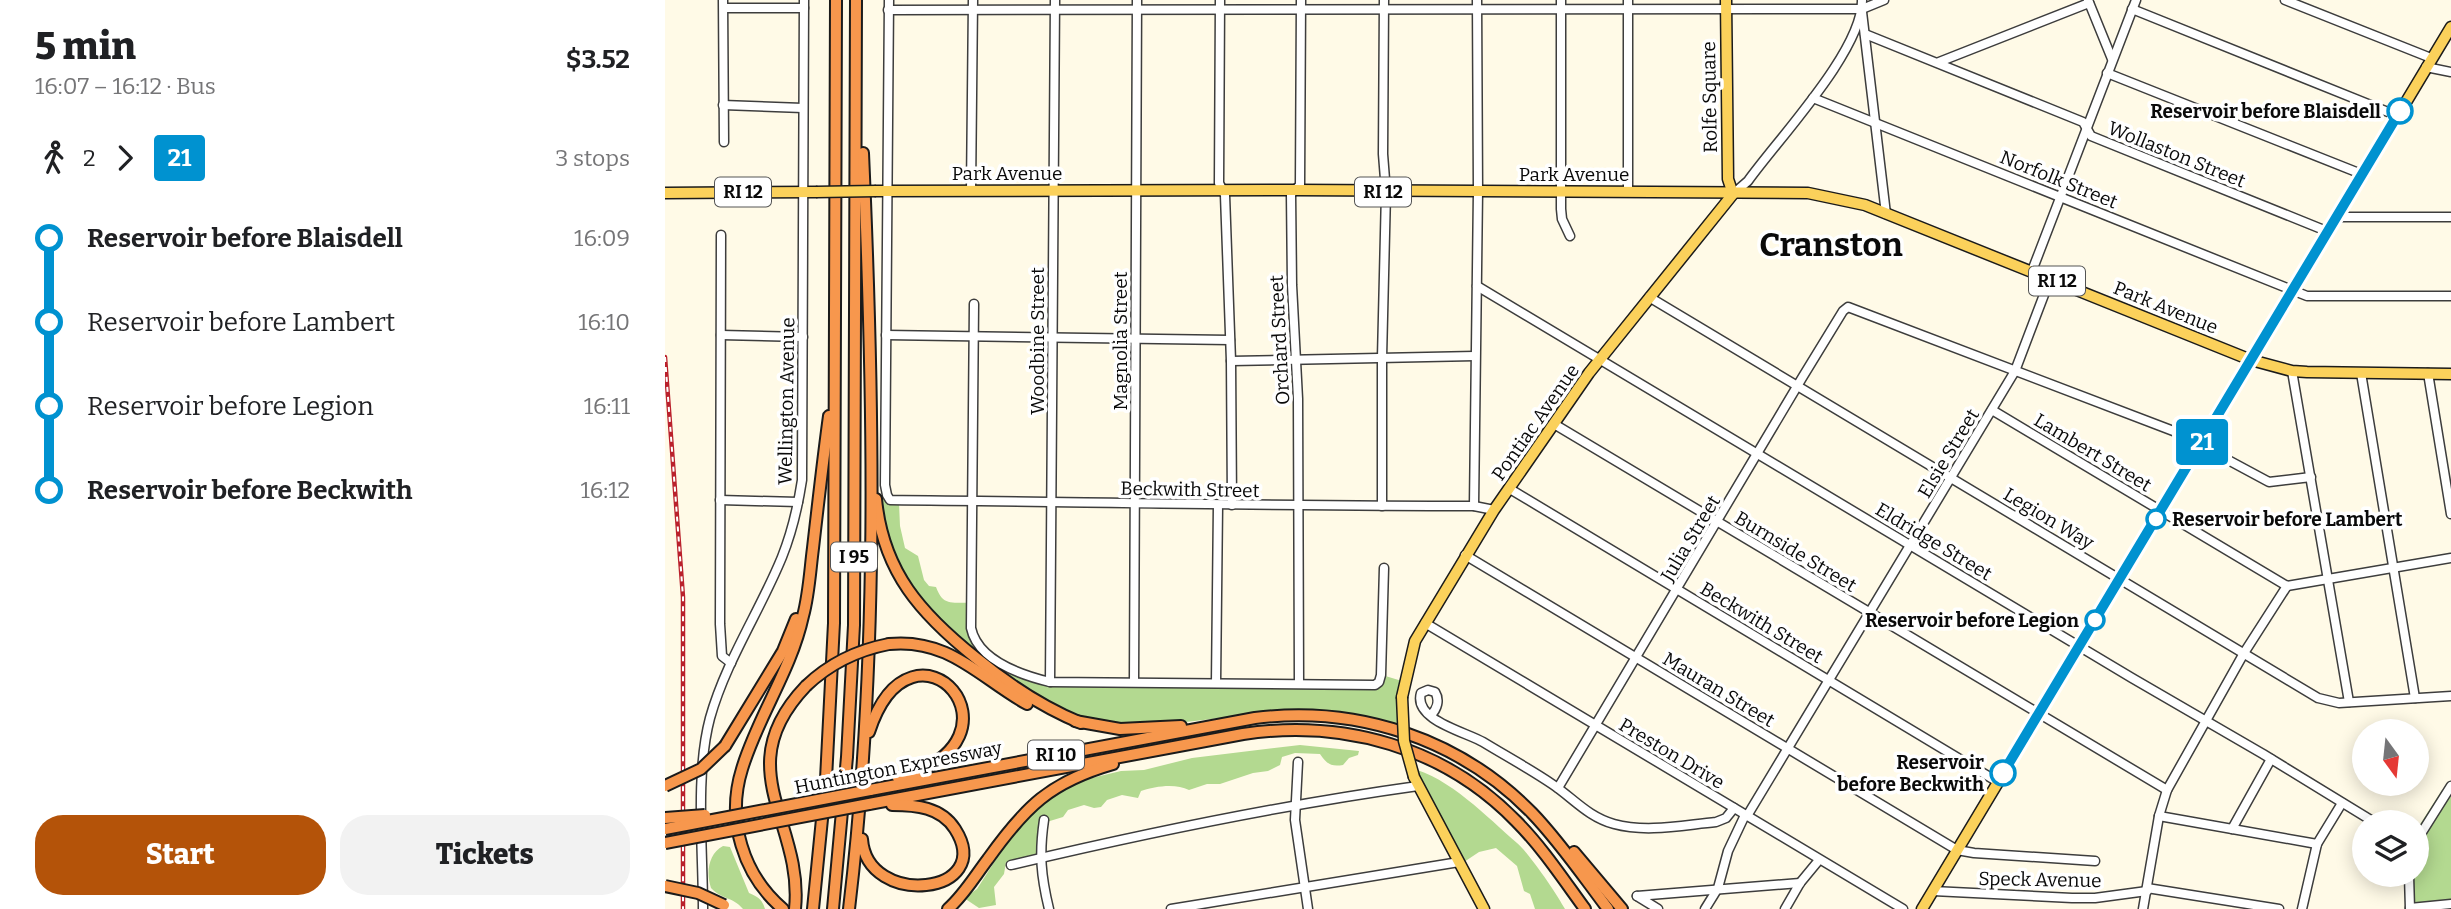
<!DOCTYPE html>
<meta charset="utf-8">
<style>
:root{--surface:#fff;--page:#f2f2f2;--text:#202124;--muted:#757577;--accent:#b45309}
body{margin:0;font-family:Bitter,serif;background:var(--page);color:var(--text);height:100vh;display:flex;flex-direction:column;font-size:26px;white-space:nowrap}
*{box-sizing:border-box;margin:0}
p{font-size:23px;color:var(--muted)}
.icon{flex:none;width:38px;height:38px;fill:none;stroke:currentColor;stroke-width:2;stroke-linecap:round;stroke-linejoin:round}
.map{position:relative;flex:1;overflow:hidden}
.panel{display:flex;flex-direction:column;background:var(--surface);width:665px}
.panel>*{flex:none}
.badge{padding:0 14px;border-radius:5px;font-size:24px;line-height:46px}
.needle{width:46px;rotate:165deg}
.buttons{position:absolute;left:1687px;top:719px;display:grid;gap:14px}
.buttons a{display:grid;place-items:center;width:77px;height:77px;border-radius:50%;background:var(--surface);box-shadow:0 4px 18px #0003;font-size:35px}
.map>.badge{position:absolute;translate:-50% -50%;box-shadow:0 0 0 4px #fff}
.legs{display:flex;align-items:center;gap:10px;height:77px;padding:0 35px;font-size:23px}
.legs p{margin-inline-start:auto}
.headline{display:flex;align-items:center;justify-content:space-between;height:119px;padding:0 35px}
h1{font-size:38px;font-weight:800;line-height:52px}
.cta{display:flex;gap:14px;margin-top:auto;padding:14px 35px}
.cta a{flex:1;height:80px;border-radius:28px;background:var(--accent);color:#fff;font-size:28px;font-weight:800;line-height:80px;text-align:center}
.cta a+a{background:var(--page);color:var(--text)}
ul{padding:0 35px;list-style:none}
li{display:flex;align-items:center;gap:24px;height:84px;font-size:26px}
li i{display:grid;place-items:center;width:10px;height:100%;margin:0 9px;background:currentColor}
li i::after{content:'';width:18px;height:18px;margin:-9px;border:5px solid;border-radius:50%;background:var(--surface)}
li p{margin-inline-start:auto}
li:first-child i{background:linear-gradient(#0000 50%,currentColor 0)}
li:last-child i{background:linear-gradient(currentColor 50%,#0000 0)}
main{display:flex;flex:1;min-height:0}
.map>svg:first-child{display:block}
.forest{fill:#b3d990}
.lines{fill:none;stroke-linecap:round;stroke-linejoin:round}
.minor-casing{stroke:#3d3d3d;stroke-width:11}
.major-casing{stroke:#1b1b1b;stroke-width:13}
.highway-casing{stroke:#1b1b1b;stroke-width:14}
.minor{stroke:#fff;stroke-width:8}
.major{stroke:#fbd15b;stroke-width:10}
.highway{stroke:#f7974d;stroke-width:10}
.rail-casing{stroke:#ba212c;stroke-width:4.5}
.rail{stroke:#fff;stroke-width:2;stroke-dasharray:5;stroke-linecap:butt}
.major-bridge-casing{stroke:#1b1b1b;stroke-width:13;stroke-linecap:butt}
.highway-bridge-casing{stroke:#1b1b1b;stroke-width:14;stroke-linecap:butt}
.major-bridge{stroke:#fbd15b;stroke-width:10}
.highway-bridge{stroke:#f7974d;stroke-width:10}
.line-1-casing{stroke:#fff;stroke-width:16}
.line-1{stroke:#0092d0;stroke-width:10}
.stop-1-dot{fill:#fff;stroke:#0092d0;stroke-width:3.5}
.labels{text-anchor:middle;stroke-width:7;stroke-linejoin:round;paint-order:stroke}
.shield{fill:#fff;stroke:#545454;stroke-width:2}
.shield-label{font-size:18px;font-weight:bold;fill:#0a0a0a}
.street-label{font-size:19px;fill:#0a0a0a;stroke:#fff}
.stop-label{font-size:19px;font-weight:bold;fill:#0a0a0a;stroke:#fff;text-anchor:end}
.town-label{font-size:33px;font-weight:bold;fill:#0a0a0a;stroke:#fff}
</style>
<main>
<section class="panel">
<div class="headline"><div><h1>5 min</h1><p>16:07 – 16:12 · Bus</p></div><b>$3.52</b></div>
<div class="legs"><svg class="icon" aria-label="walk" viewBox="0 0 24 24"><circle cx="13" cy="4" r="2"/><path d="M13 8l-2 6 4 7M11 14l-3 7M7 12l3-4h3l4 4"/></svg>2<svg class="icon" aria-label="forward" viewBox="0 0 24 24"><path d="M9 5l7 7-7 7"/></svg><b class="badge" style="background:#0092d0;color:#fff">21</b><p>3 stops</p></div>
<ul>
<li><i style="color:#0092d0"></i><b>Reservoir before Blaisdell</b><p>16:09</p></li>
<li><i style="color:#0092d0"></i><span>Reservoir before Lambert</span><p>16:10</p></li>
<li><i style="color:#0092d0"></i><span>Reservoir before Legion</span><p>16:11</p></li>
<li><i style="color:#0092d0"></i><b>Reservoir before Beckwith</b><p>16:12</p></li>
</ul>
<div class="cta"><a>Start</a><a>Tickets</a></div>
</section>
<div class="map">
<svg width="1786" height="909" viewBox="0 0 1786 909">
<rect width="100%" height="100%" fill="#fffae7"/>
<g class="forest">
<path d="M 209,495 L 234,503 L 235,526 L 240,548 L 253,556 L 259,580 L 264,586 L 271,587 C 278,606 286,602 304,603 L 303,619 L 318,652 L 367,678 L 711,683 L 717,675 L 737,681 L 735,726 L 686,714 L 634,709 L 478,727 L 431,725 L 341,681 L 239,586 Z"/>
<path d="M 635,745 L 694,751 L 693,755 L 684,758 L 678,765 C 666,767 662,764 655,754 L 630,753 L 617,757 L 615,765 L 603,771 L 588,773 L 555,784 L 542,784 L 524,790 C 511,783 490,786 476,791 L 473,798 L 457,795 L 442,800 L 436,807 L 429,808 L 419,805 L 403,810 L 398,817 L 375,824 L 372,840 L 373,856 L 348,862 L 341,862 L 339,874 L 329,887 L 331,905 L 314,908 L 299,898 L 312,889 L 344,839 L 376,802 L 414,781 L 456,771 L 479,770 L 527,758 Z"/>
<path d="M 745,768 C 784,777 822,817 852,843 C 864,853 892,894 900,909 L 870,909 L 865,894 L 859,891 L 852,866 L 831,848 L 814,852 L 796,864 Z"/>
<path d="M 1777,790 L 1786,794 L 1786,902 L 1748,905 L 1742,875 L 1752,875 L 1752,829 Z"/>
<path d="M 58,846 L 65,847 L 84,893 C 93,897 97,899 100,909 L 78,909 C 67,896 57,900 46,888 C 41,873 43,854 58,846 Z"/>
</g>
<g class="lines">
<g class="minor-casing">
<g id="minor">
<path d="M 58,0 L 59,142"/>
<path d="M 224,0 L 220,485 L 222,495 L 225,500 C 420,502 614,506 809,506 L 829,510"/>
<path d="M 555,0 L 554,183 L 560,195 L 566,361 L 567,505"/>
<path d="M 896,0 L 896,209 L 897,219 L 905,236"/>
<path d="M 963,0 L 963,191"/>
<path d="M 1423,0 L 1447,59"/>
<path d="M 1620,0 L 1766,58"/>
<path d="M 59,8 L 139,8"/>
<path d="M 1467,9 L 1733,116"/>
<path d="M 223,10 L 1197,9 L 1219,0"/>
<path d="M 1197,12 L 1221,214"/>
<path d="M 1200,34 L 1418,122 L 1426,136 L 1664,232"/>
<path d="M 1274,62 L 1424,3"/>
<path d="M 1761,67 L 1786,72"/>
<path d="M 1442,73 L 1699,175"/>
<path d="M 1148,98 L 1642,296 L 1786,296"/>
<path d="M 58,105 L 138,108"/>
<path d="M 306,191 L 308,0"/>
<path d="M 1068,194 L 1083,181 C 1113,139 1198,50 1197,0"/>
<path d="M 1673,217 L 1786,217"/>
<path d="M 56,235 L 55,624 L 57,656 L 66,663"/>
<path d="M 1367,271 L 1471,0"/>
<path d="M 812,286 L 1467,678 L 1598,754 L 1709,822"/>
<path d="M 984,297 L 1653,698 L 1674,703 L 1786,696"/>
<path d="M 309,304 L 306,628 C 313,661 356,675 385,682 L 710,685 L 714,682 L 716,675 L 719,568"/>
<path d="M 56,335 L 138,337"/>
<path d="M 221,335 L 565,340"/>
<path d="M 566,361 L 810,356"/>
<path d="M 1627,371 L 1684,702"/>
<path d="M 1696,373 L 1750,698"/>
<path d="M 1763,373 L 1786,514"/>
<path d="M 1327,410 L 1622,586 L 1786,558"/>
<path d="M 889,424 L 1502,790"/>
<path d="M 845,489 L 1333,782"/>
<path d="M 55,500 L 133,502"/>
<path d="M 717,506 L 717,358 L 721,192 L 718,154 L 719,0"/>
<path d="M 809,506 L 813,191 L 812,0"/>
<path d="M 800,555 L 1292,850 L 1309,853 L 1430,861"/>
<path d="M 760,623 L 1238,909"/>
<path d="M 385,682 L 390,0"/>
<path d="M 469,682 L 472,0"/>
<path d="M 551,683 L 553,505"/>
<path d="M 634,683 L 633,399 L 627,285 L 626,194 L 635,185 L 636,0"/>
<path d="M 766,715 C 772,709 775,700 770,692 L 763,690 L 756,693 C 748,720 801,732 818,742 C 841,756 865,769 887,784 C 908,798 923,817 949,824 C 982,833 1018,825 1051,822 L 1061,818 L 1069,808"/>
<path d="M 633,762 L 630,820 L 643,909"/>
<path d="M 893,788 L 1137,378 L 1178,311 L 1183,307 L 1511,432 L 1604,482 L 1646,477"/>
<path d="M 1082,816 L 1350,371 L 1385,279"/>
<path d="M 1494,816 L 1652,844"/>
<path d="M 379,820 C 374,854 376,876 384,909"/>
<path d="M 1567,829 L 1606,759"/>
<path d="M 1752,840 L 1786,786"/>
<path d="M 346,865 C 481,833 616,805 753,786"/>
<path d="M 1744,875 L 1745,909"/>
<path d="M 1482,888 L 1614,909"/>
<path d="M 1268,891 L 1407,898 L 1430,898 L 1482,891"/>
<path d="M 972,896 L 1135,883"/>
<path d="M 972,896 L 993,909"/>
<path d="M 1745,908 L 1786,904"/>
<path d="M 38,909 C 38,850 30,774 45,718 C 61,661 95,611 117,557 C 127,532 133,506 137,480 L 139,0"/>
<path d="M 506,909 L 794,862"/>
<path d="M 1040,909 L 1053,888 L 1063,851 L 1080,815"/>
<path d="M 1120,909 L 1135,883 L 1154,860"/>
<path d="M 1478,909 L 1494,816 L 1502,790 L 1579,653 L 1622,586"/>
<path d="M 1637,909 L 1652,844 L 1677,803"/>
</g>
</g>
<g class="major-casing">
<g id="major">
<path d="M 211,191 L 630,190 L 1143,193 L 1200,205 L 1586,360 L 1627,371 L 1642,372 L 1786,374"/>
<path d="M 0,193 L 151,192"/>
<path d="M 737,697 L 750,641 L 829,510 L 924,373 L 1068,194 L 1063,179 L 1061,0"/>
<path d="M 749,777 L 819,909"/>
<path d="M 1257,909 L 1786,27"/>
</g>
</g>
<g class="highway-casing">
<g id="highway">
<path d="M 211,499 C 218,572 256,614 311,658 C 344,685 377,707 416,723"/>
<path d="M 224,644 C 284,638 314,677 362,704"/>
<path d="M 410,721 L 455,729 L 516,726"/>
<path d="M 204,732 C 248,598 374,740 233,778"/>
<path d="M 60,746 L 118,651 L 131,619"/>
<path d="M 205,790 L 590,718 C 693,705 795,739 867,813 C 895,842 918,876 943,909"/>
<path d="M 204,804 L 578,734 C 679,719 779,747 851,821 C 877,847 898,879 920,909"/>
<path d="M 197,839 C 202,909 332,895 290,829 C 276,807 251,805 227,805"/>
<path d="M 909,852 L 957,909"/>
<path d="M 118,909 C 78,875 61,820 77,769 C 93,716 126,671 138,616 C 144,594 145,571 148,548 C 153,504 158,460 164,416"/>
<path d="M 130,909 C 139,822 62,769 141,686"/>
<path d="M 148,909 L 161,779 L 169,623 L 171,0"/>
<path d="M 168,909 L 182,757 L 189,625 L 191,0"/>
<path d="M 184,909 C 214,660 209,403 198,153"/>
<path d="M 283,909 C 299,895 310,876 323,859 C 360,807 385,782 448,764"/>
</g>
</g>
<use href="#minor" class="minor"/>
<use href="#major" class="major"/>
<use href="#highway" class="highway"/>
<g class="rail-casing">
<path id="rail" d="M 0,357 L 18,597 L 18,909"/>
</g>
<use href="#rail" class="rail"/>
<g class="major-bridge-casing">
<g id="major-bridge">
<path d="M 151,192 L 211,191"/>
<path d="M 737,697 L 739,741 L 749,777"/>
</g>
</g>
<g class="highway-bridge-casing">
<g id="highway-bridge">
<path d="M 141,686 C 164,664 193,650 224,644"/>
<path d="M 0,786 L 36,769 L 60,746"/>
<path d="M 0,818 L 40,815"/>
<path d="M 0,829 L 205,790"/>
<path d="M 0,843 L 204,804"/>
<path d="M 0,886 L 33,893 L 59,905"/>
</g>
</g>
<use href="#major-bridge" class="major-bridge"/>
<use href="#highway-bridge" class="highway-bridge"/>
</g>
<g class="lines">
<g class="line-1-casing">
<path id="line-1" d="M 1338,773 L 1735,111"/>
</g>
<use href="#line-1" class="line-1"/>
</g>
<g class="stop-1-dot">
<circle cx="1735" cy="111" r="12"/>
<circle cx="1491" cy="519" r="9"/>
<circle cx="1430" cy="620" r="9"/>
<circle cx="1338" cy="773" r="12"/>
</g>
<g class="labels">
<g class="shield">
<rect x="50" y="177.5" width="56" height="29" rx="5"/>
<rect x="690" y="177.5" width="56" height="29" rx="5"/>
<rect x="1364" y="266.5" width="56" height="29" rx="5"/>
<rect x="166" y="542.5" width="46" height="29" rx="5"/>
<rect x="363" y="740.5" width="56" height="29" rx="5"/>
</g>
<g class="shield-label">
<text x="78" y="198">RI 12</text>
<text x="718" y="198">RI 12</text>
<text x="1392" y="287">RI 12</text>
<text x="189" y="563">I 95</text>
<text x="391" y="761">RI 10</text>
</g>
<g class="street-label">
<text transform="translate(1044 97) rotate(-91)" y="7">Rolfe Square</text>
<text transform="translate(1512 154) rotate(22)" y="7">Wollaston Street</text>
<text x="342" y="180">Park Avenue</text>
<text x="909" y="181">Park Avenue</text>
<text transform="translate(1394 179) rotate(22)" y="7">Norfolk Street</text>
<text transform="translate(1501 307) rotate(22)" y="7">Park Avenue</text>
<text transform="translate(614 340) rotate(-93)" y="7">Orchard Street</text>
<text transform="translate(372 341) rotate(-90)" y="7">Woodbine Street</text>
<text transform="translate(455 341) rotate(-90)" y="7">Magnolia Street</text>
<text transform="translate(121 401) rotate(-89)" y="7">Wellington Avenue</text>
<text transform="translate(870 422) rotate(-55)" y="7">Pontiac Avenue</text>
<text transform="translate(1428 452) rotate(31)" y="7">Lambert Street</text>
<text transform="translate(1283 453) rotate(-59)" y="7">Elsie Street</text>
<text transform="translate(525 489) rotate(1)" y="7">Beckwith Street</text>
<text transform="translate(1384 518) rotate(31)" y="7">Legion Way</text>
<text transform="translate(1025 538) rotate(-59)" y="7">Julia Street</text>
<text transform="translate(1269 541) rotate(31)" y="7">Eldridge Street</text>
<text transform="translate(1131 551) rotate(31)" y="7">Burnside Street</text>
<text transform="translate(1097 622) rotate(31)" y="7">Beckwith Street</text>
<text transform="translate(1054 689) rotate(31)" y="7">Mauran Street</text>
<text transform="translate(1007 753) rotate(31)" y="7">Preston Drive</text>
<text transform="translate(233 767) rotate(-11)" y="7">Huntington Expressway</text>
<text transform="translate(1375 879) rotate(1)" y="7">Speck Avenue</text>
</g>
<g class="stop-label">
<text x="1716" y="118">Reservoir before Blaisdell</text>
<text x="1507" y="526" text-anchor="start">Reservoir before Lambert</text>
<text x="1414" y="627">Reservoir before Legion</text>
<text x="1319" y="769">Reservoir<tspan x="1319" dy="22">before Beckwith</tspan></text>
</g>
<g class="town-label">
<text x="1166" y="256">Cranston</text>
</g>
</g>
</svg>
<div class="buttons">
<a><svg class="needle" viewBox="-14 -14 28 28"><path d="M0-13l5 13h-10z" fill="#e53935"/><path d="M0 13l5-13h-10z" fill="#757577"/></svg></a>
<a><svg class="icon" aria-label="layers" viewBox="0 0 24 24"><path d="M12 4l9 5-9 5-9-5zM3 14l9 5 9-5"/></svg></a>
</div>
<b class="badge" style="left:1537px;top:442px;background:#0092d0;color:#fff">21</b>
</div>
</main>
